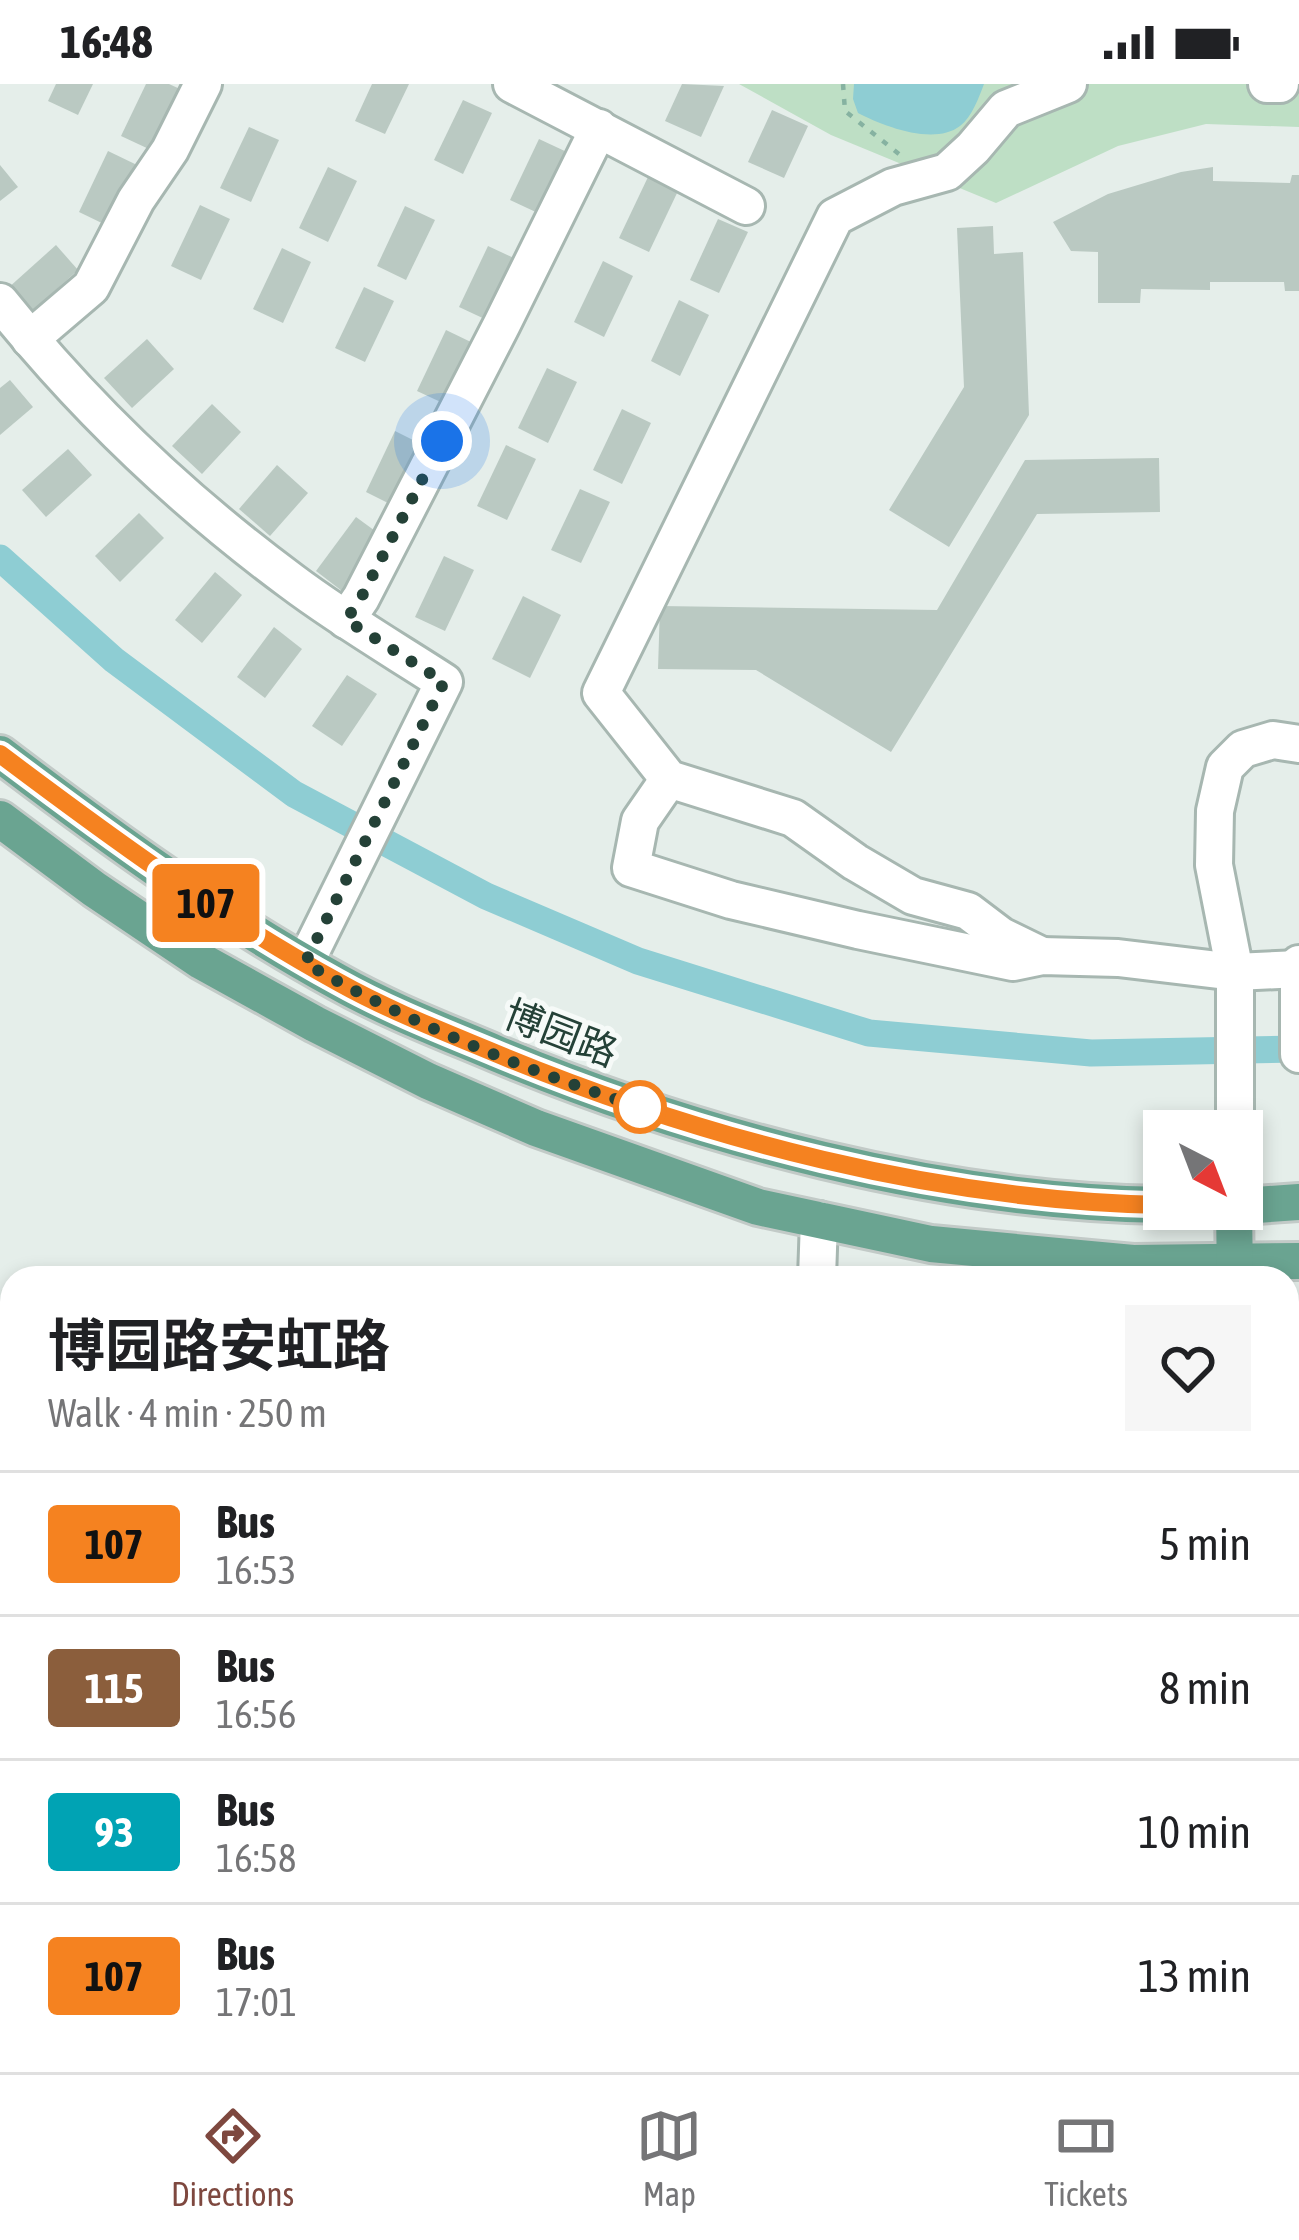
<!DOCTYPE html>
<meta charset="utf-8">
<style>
:root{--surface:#fff;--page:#f6f6f6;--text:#202124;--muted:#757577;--line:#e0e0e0;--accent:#7e483f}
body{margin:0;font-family:"Asap Condensed","Noto Sans SC",sans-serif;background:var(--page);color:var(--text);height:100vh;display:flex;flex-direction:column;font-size:45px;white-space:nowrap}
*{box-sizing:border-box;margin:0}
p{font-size:39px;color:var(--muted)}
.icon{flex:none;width:66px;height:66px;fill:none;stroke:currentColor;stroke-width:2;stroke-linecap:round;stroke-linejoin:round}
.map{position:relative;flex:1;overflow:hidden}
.panel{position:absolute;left:0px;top:1182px;width:1299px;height:807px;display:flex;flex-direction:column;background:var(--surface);border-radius:36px 36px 0 0;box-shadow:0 6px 18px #0003}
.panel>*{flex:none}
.badge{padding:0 24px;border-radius:9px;font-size:42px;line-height:78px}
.needle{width:78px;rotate:138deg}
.tools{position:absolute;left:1143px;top:1026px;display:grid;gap:24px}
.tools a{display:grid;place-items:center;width:120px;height:120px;border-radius:0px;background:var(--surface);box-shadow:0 6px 18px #0003;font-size:60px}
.you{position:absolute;width:60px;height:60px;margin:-30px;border:9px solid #fff;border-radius:50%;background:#1a73e8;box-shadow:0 0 0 18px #1a73e833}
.map>.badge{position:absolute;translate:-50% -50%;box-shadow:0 0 0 6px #fff}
.round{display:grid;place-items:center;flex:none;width:126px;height:126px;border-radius:0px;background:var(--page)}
.overview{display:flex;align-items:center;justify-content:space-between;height:204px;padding:0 48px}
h1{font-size:57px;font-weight:700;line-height:90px}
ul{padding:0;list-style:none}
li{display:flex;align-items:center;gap:36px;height:144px;padding:0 48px;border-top:3px solid var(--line)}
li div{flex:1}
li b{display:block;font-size:45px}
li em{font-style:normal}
li .badge{min-width:132px;font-weight:700;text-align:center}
.status{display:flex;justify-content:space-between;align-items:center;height:84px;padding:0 60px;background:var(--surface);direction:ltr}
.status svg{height:33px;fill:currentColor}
.menu{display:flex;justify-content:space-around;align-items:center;height:168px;border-top:3px solid var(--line);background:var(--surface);font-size:33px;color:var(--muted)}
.menu a{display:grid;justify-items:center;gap:6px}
.menu .current{color:var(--accent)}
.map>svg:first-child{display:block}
.built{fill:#d3ded8}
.grass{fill:#bedfc5}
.water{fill:#8ecdd3}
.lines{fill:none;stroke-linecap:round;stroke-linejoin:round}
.canal{stroke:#8ecdd3;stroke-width:27}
.building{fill:#bac9c2}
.minor-casing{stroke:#a7b7b1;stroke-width:42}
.major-casing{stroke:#c2cac7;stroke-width:42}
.path{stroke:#86b2a1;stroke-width:4.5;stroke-dasharray:6 9;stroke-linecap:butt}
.minor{stroke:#fff;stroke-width:36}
.major{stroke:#6aa491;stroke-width:36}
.line-casing{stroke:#fff;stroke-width:27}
.line{stroke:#f58220;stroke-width:18}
.walk{stroke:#244137;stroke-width:12;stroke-dasharray:0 21.6}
.stop-dot{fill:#fff;stroke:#f58220;stroke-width:6}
.labels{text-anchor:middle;stroke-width:10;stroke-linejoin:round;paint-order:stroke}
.street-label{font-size:39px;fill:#244137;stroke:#f6faf8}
</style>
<div class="status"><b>16:48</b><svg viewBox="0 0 49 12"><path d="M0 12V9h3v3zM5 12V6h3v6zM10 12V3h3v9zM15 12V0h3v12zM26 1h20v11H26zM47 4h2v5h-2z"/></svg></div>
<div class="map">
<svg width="1299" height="1988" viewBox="0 0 1299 1988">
<rect width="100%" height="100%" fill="#e5eeea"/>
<path class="built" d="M 202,1977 L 779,1977 L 779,1988 L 173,1988 Z"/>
<path class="grass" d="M 739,0 L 1299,0 L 1299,43 L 1206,40 L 1118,62 L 996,119 L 831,51 Z"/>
<path class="water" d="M 854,0 L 984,0 C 979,13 972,33 960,42 C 934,62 883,42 858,29 L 853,15 Z"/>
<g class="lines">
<path class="canal" d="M 0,474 L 114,576 L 294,710 L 486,812 L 638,877 L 869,949 L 1091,969 L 1299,965"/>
</g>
<g class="building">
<path d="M 56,0 L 93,0 L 78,31 L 48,17 Z"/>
<path d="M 146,0 L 169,0 L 180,5 L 151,66 L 121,52 Z"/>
<path d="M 372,0 L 409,0 L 385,50 L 355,37 Z"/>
<path d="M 682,0 L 724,2 L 701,53 L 665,37 Z"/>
<path d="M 463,16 L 492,29 L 463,90 L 434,76 Z"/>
<path d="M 772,26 L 808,42 L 784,94 L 748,78 Z"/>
<path d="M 249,43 L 279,56 L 251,118 L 220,104 Z"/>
<path d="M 539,55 L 569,69 L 540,130 L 510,116 Z"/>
<path d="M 108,67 L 137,81 L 108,142 L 79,128 Z"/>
<path d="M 0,81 L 18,103 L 0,117 Z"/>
<path d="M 328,83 L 357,97 L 328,158 L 299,144 Z"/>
<path d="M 1213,83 L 1213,97 L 1290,99 L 1292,91 L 1299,91 L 1299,207 L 1285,207 L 1284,198 L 1210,198 L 1210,206 L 1141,205 L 1140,219 L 1098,219 L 1098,168 L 1071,167 L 1053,138 L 1108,110 L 1181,88 Z"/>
<path d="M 648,93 L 678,107 L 649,168 L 619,154 Z"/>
<path d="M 200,121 L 230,135 L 201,196 L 171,182 Z"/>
<path d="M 405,122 L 435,136 L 406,196 L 377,182 Z"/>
<path d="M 718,135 L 748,148 L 719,209 L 690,196 Z"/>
<path d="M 993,142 L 994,170 L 1023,168 L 1029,331 L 949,463 L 889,426 L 964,303 L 957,144 Z"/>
<path d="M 56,161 L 78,186 L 29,230 L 7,205 Z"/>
<path d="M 488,162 L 518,176 L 489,237 L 459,223 Z"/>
<path d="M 282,164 L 311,178 L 283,239 L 253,225 Z"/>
<path d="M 603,177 L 633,192 L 604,253 L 574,238 Z"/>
<path d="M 364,203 L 394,217 L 365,278 L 335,264 Z"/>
<path d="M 679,216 L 709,231 L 680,292 L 651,277 Z"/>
<path d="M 446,246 L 475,260 L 447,321 L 417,307 Z"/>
<path d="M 147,255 L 174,285 L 132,324 L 104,294 Z"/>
<path d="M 547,284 L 577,298 L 548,359 L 518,344 Z"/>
<path d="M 10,296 L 33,323 L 0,351 L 0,304 Z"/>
<path d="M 212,320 L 241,348 L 202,390 L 172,362 Z"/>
<path d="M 622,325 L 651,339 L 622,400 L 593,386 Z"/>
<path d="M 395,347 L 425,362 L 396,423 L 366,408 Z"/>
<path d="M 506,361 L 536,375 L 507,436 L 477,422 Z"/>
<path d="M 68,365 L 92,391 L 46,433 L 22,406 Z"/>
<path d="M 1159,374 L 1160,428 L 1037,430 L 891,668 L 756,586 L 658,585 L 660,522 L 937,526 L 1025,376 Z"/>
<path d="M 277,381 L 308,409 L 270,452 L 239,425 Z"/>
<path d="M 580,405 L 610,418 L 581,479 L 551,466 Z"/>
<path d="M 139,429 L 164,454 L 120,498 L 95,472 Z"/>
<path d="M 356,433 L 382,452 L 342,507 L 316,487 Z"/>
<path d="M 444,472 L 474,486 L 445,547 L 415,533 Z"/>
<path d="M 215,488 L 242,511 L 202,559 L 175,536 Z"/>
<path d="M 523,512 L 561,531 L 530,594 L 492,575 Z"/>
<path d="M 274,543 L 302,565 L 265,614 L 237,593 Z"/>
<path d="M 347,591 L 377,610 L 342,662 L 312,642 Z"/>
</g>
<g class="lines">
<g class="minor-casing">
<g id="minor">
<path d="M 512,0 L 746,122"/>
<path d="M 1267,0 L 1280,0"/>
<path d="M 0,218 C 84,323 183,417 291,497 C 340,534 393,565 444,598 L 305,879"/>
<path d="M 30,255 L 91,203 L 136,116 L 170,66 L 203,0"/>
<path d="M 346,536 L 361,514 L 502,240 L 599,44"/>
<path d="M 669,695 L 640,737 L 631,784 L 731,816 L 858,846 L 1013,878 L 1042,872 L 1118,874 L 1235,888 L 1299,885"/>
<path d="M 1042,872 L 1001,852 L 968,827 L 913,812 L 855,778 L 793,734 L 669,695 L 601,609 L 835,133 L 893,103 L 947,88 L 973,64 L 1006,25 L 1068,0"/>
<path d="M 1299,880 L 1299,970"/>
<path d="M 1235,1047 L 1235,888 L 1214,781 L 1215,727 L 1225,683 L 1243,665 L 1273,656 L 1299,660"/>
<path d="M 817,1194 L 819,1136"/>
<path d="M 117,1988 L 143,1977"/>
<path d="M 800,1988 L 800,1977"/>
</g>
</g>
<g class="major-casing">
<g id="major">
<path d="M 0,670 C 109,753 218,832 338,898 C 388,926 443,947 495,969 C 700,1054 941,1118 1164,1121"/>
<path d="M 0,735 L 94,805 L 201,877 L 315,940 L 428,997 L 536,1044 L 758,1123 L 931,1160 L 1133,1179 L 1299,1177"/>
<path d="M 1242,1122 L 1299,1118"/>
<path d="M 1234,1125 L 1235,1194"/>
<path d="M 1287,1959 L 1299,1253"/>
<path d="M 1232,1988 L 1233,1977"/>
</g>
</g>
<path class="path" d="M 843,0 L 845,27 L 899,70"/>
<use href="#minor" class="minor"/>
<use href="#major" class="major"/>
</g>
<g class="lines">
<g class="line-casing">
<path id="line" d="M 0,670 C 109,752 218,832 338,898 C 388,926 442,947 495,969 C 702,1055 939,1117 1164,1121"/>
</g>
<use href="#line" class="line"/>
<path class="walk" d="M 442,357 L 361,514 L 346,536 L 444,598 L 305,879 C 410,940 525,986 640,1023"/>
</g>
<circle class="stop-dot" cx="640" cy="1023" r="24"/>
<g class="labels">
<g class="street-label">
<text transform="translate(561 949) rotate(21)" y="14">博园路</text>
</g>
</g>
</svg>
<div class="tools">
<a><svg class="needle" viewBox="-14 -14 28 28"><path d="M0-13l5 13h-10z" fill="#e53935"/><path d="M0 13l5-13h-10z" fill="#757577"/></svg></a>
</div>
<div class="you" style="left:442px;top:357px"></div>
<b class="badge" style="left:206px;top:819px;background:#f58220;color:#111">107</b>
<section class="panel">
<div class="overview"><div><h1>博园路安虹路</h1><p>Walk · 4 min · 250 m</p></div><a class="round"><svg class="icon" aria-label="heart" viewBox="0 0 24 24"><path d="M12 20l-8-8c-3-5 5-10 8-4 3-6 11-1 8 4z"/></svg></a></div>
<ul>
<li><span class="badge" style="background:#f58220;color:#111">107</span><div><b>Bus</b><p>16:53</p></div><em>5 min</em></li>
<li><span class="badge" style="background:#8b5e3c;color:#fff">115</span><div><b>Bus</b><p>16:56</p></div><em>8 min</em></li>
<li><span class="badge" style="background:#00a3b4;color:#fff">93</span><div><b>Bus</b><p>16:58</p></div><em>10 min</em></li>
<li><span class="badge" style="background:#f58220;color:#111">107</span><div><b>Bus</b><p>17:01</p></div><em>13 min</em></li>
</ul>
</section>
</div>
<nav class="menu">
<a class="current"><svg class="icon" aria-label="directions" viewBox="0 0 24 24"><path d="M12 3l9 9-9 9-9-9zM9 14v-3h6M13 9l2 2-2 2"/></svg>Directions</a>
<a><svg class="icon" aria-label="map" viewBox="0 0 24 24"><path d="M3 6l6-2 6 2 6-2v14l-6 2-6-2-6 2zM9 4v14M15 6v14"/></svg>Map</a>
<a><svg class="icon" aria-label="tickets" viewBox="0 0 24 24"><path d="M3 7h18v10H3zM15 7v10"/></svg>Tickets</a>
</nav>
